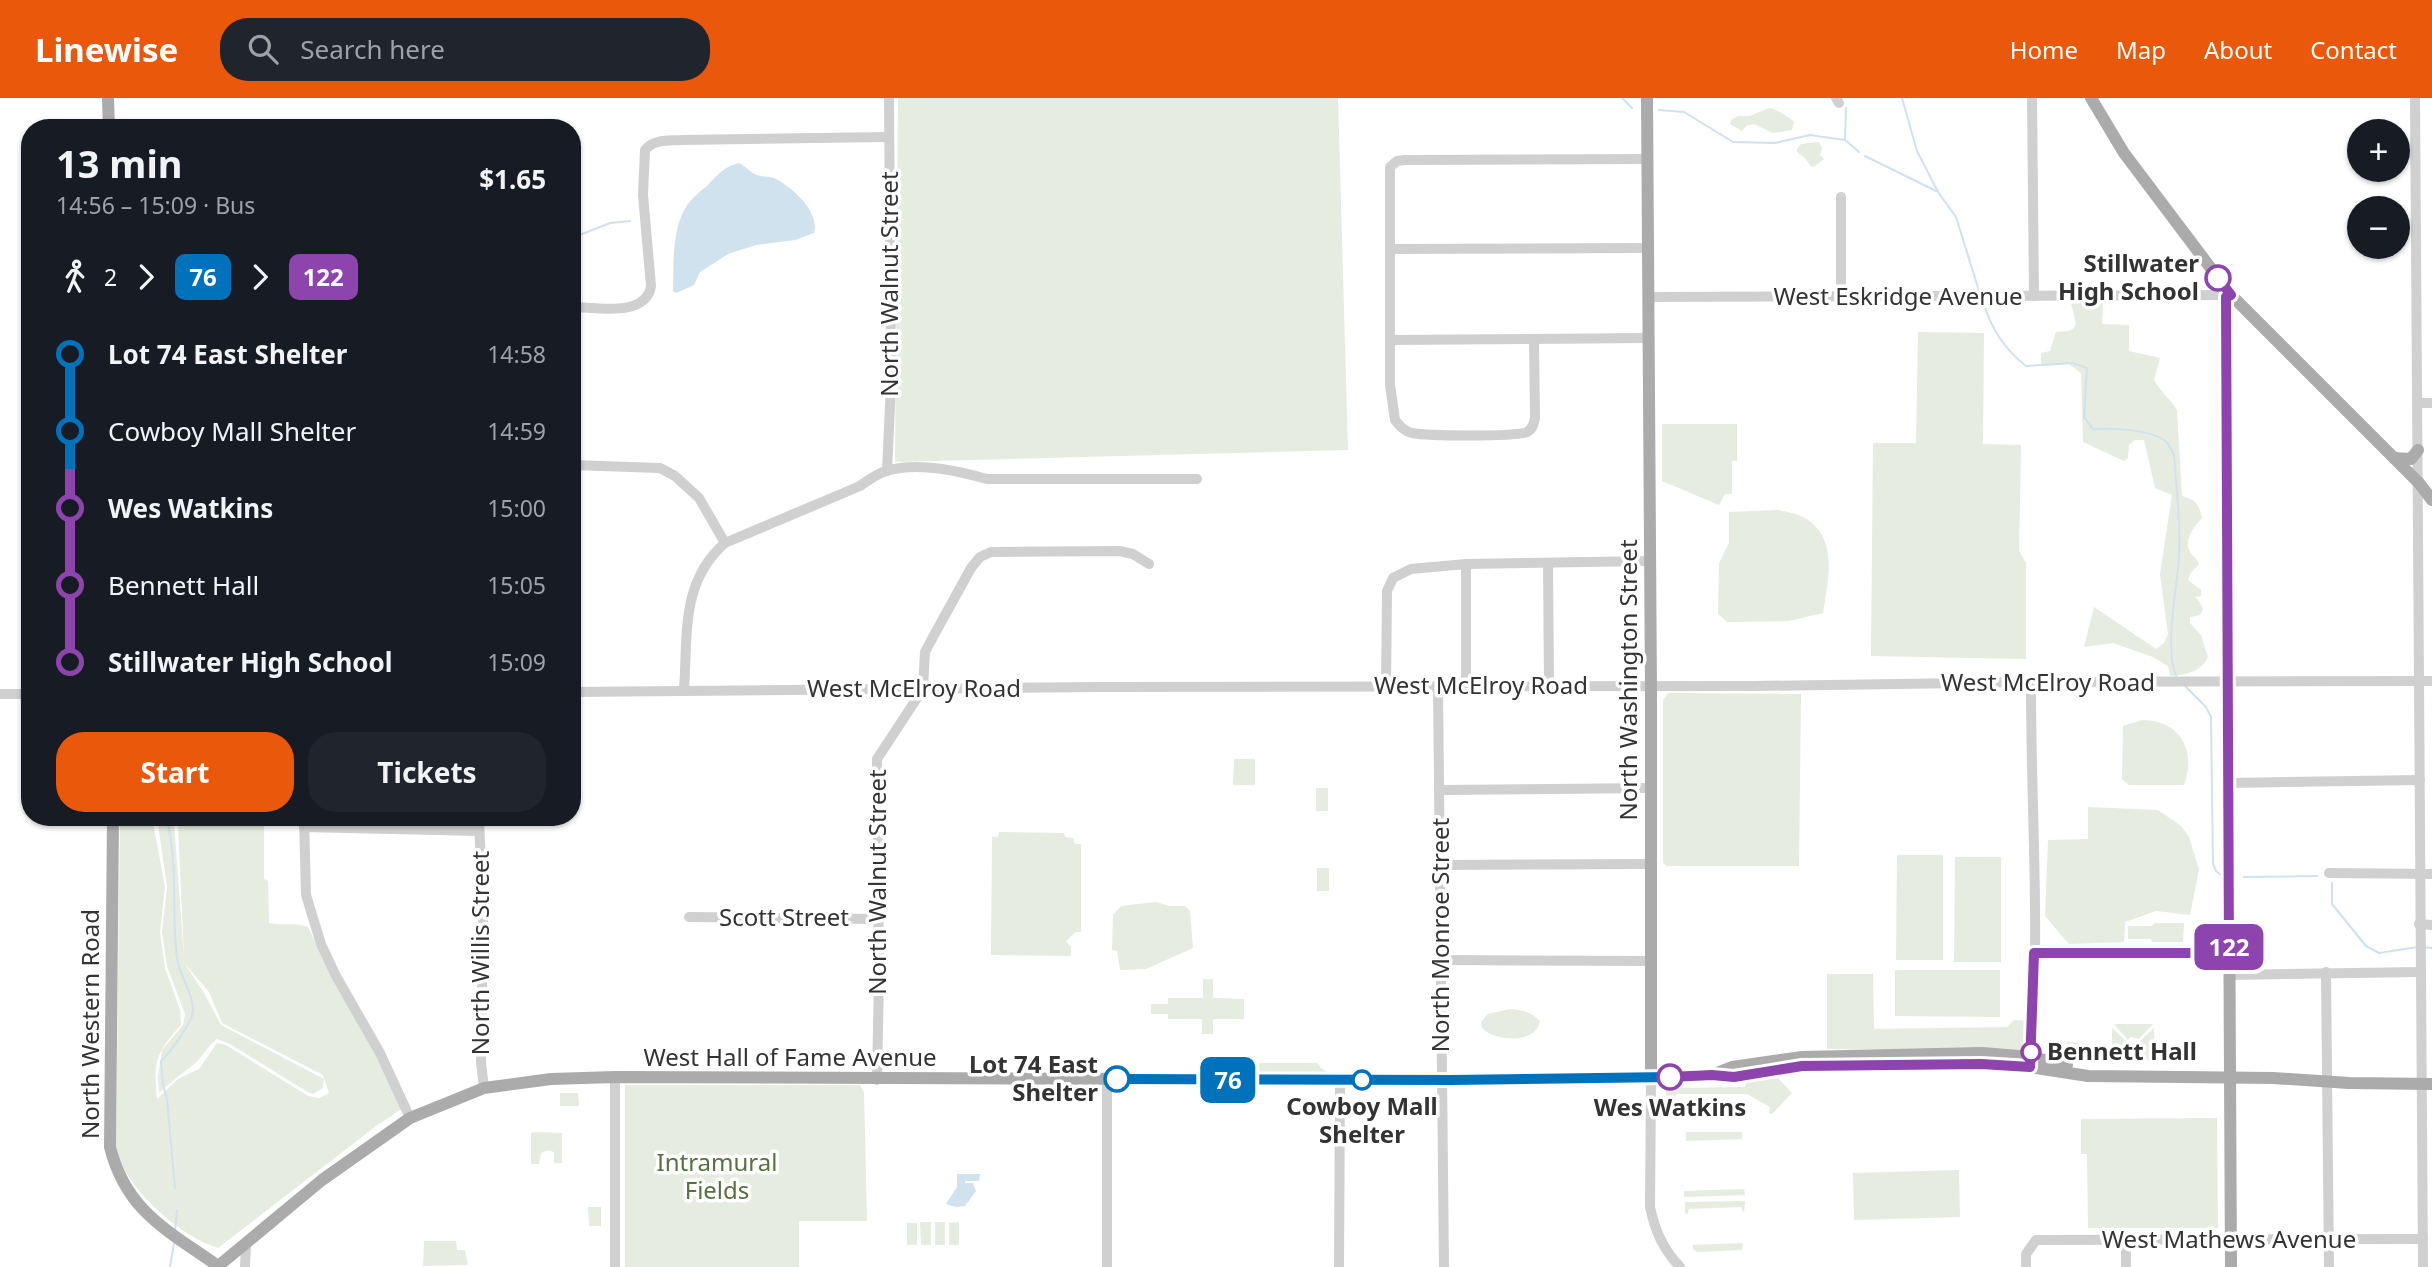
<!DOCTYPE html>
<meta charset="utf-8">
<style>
:root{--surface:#171b24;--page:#20242c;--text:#f1f3f6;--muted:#9ea1a6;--accent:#ea580c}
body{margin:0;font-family:"Noto Sans",sans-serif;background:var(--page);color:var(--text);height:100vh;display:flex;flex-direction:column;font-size:26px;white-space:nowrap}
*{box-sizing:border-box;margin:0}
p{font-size:23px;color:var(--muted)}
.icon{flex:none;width:38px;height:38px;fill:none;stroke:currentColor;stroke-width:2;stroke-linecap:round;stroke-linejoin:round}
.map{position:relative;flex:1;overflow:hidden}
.drawer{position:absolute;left:21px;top:21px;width:560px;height:707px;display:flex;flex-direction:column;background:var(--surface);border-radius:28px;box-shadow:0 2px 5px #0004}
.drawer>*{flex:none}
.badge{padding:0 14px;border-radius:10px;font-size:24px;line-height:46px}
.fabs{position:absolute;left:2347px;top:21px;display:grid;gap:14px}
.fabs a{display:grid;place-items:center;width:63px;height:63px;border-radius:50%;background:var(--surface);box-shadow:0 2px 5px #0004;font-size:35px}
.map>.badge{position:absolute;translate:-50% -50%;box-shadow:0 0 0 4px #fff}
.legs{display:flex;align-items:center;gap:10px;height:77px;padding:0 35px;font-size:23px}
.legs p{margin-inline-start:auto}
.head{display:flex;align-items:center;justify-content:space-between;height:119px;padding:0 35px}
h1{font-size:38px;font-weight:700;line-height:52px}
.primary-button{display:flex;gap:14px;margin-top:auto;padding:14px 35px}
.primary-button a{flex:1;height:80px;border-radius:28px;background:var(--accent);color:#fff;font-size:28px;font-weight:700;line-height:80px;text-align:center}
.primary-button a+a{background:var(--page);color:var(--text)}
ul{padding:0 35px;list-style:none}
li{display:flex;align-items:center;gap:24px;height:77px;font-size:26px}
li i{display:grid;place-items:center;width:10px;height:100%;margin:0 9px;background:currentColor}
li i::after{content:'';width:18px;height:18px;margin:-9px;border:5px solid;border-radius:50%;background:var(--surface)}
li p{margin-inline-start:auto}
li:first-child i{background:linear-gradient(#0000 50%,currentColor 0)}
li:last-child i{background:linear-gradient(currentColor 50%,#0000 0)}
header{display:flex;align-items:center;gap:42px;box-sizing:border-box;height:98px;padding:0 35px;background:var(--accent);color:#fff}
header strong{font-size:33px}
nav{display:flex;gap:38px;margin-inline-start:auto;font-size:24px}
.search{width:490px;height:63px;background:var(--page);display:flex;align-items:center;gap:18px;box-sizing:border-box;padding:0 24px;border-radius:28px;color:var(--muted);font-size:26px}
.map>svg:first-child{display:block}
.green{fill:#e6ecdf}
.water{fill:#cfe2ee}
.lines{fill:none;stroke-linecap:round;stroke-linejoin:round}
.stream{stroke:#cfe2ee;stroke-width:2}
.minor{stroke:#d0d0d0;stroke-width:10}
.major{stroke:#ababab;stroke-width:12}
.line-1-casing{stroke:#fff;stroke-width:16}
.line-2-casing{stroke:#fff;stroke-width:16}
.line-1{stroke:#0072bc;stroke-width:10}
.line-2{stroke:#8e44ad;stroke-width:10}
.stop-2-dot{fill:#fff;stroke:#8e44ad;stroke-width:3.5}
.stop-1-dot{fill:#fff;stroke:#0072bc;stroke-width:3.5}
.labels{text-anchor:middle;stroke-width:7;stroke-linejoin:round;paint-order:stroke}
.stop-label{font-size:24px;font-weight:bold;fill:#333;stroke:#fff;text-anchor:end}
.street-label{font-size:24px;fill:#333;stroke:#fff}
.park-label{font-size:24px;fill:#56703f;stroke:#fff}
</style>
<header>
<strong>Linewise</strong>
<div class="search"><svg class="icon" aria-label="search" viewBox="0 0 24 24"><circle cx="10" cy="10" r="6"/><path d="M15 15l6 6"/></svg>Search here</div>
<nav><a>Home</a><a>Map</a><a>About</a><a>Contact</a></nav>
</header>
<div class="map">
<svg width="2432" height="1169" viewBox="0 0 2432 1169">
<rect width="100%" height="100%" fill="#fff"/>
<g class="green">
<path d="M 898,0 L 1338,0 L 1348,352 L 895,364 Z"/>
<path d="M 1769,10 C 1774,10 1791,20 1794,24 L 1792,32 L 1773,35 L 1754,26 L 1746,28 L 1742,33 L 1730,26 L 1731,22 L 1738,18 L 1750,18 Z"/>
<path d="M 1819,44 L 1822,50 L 1820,57 L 1824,61 L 1815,68 L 1811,69 L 1805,60 L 1797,54 L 1797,51 L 1801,46 Z"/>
<path d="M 2071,205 L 2103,205 L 2102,226 L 2129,227 L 2129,253 L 2160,260 L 2154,282 C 2161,294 2170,301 2177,312 L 2182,398 C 2196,402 2199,406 2202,420 C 2195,427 2184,441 2189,452 C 2192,458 2197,460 2199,466 L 2190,476 L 2188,482 L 2201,492 L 2201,498 L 2195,499 L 2199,503 L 2203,511 L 2200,517 L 2190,519 L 2190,525 L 2201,537 L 2208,559 C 2201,574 2185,577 2170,578 L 2168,568 L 2153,559 L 2113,545 L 2084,549 L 2094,509 L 2156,551 L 2164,545 L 2168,536 L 2160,476 L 2172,397 L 2155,390 L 2144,342 L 2134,342 L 2129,347 L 2128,360 L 2124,363 L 2083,344 L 2081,275 L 2069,266 L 2043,268 L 2041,265 L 2041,255 L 2050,253 L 2056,234 C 2064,233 2073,235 2076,226 Z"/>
<path d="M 1918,234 L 1984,235 L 1983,346 L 2021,347 L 2019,453 L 2026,465 L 2026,561 L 1871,558 L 1873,345 L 1916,345 Z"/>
<path d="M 1662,326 L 1737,326 L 1737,363 L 1732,363 L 1732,396 L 1725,396 L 1719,407 L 1662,383 Z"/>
<path d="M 1779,412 C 1786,414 1795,415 1801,418 C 1840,437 1828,481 1823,515 L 1789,523 L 1727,524 L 1718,516 L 1719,465 L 1729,445 L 1729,414 Z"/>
<path d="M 1668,595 L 1801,596 L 1799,768 L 1667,768 L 1663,765 L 1663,602 Z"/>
<path d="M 2142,622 C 2179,622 2197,652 2184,687 L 2129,687 L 2122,681 L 2123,628 Z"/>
<path d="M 1234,661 L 1255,661 L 1255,687 L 1233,687 Z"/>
<rect x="1316" y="690" width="12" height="23"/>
<path d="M 2088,709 L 2158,712 L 2181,728 L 2189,739 L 2199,771 L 2190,817 L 2156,813 L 2125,824 L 2124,844 L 2069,846 L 2045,818 L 2048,742 L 2088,741 Z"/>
<path d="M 120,719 L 152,719 L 165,789 L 160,834 L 165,870 L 180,912 L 181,927 C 156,955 153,963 157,1001 L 178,981 L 199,971 L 217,945 L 226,947 L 308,998 L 320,1000 L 329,995 L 323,977 L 222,925 L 209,894 L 185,866 L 204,895 L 221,927 L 324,981 L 323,990 L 313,996 L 306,993 L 230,946 L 217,941 C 207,948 203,959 194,966 C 182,976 170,984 159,995 L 158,978 L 162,952 L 183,927 L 185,916 L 167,868 L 162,835 L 167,789 L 157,719 L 199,719 L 174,725 L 184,859 L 178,727 L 203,719 L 297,719 L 264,721 L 264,781 L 268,783 L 269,825 C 282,828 296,824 308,829 L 336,889 L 355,915 L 403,1010 L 376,1028 L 218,1150 C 181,1138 141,1102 122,1068 C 118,1062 118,1054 116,1047 Z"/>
<path d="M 999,734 L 1064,735 L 1065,739 L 1073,740 L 1075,746 L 1081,746 L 1081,834 L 1076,834 L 1066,843 L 1071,849 L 1071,858 L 991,857 L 992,739 L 998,739 Z"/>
<path d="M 1897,757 L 1943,757 L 1943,862 L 1896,862 Z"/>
<path d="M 1955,759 L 2001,759 L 2001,864 L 1954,864 Z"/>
<rect x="1317" y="770" width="12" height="23"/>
<path d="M 1156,804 L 1169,808 L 1185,808 L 1190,813 L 1193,850 L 1146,871 L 1120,872 L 1117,853 L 1112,852 L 1113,817 L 1121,808 Z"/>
<path d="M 2155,825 L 2184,825 L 2183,844 L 2152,844 L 2151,841 L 2128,841 L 2128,828 L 2152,828 Z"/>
<path d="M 1895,872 L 2000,872 L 2000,919 L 1895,918 Z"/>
<path d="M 1827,876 L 1873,876 L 1874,931 L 2007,929 L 2014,922 L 2032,923 L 2031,953 L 1827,951 Z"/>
<path d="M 1203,881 L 1213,881 L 1213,900 L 1244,901 L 1244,921 L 1213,921 L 1213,936 L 1202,936 L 1202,921 L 1168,921 L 1168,916 L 1151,916 L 1151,906 L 1168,906 L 1168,900 L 1203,900 Z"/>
<path d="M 1510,911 C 1522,912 1531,914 1540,923 C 1536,946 1495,944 1482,930 L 1481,924 L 1488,916 Z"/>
<path d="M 2114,926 L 2153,926 L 2139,941 L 2131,939 L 2128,942 Z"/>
<path d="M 2112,930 L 2127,944 L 2127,953 L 2117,965 L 2112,966 Z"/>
<path d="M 2154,930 L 2155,966 L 2152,966 L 2139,954 L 2140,943 Z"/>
<path d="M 2067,944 L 2084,945 L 2084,956 L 2067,956 Z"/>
<path d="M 1240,965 L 1318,965 L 1321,970 L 1340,983 L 1198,982 L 1205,970 Z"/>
<path d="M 1777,979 L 1792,995 L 1772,1016 L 1769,1015 L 1770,1009 L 1747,996 L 1676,996 L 1675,1018 L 1666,1020 L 1666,990 L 1745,989 L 1746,984 L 1750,982 Z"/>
<path d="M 625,987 L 860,987 L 864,995 L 867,1123 L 799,1123 L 799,1169 L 625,1169 Z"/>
<path d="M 560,995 L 578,995 L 579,1008 L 560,1008 Z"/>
<path d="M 2217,1020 L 2218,1130 L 2088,1130 L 2087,1056 L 2081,1056 L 2081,1021 Z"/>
<path d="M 536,1034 L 562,1035 L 562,1065 L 554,1065 L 554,1054 L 548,1052 L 541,1055 L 539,1066 L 531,1066 L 531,1035 Z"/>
<path d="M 1686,1034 L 1742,1034 L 1742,1041 L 1686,1043 Z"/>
<path d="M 1959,1072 L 1960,1119 L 1854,1122 L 1853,1075 Z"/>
<path d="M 1744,1091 L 1745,1097 L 1684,1099 L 1684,1093 Z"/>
<path d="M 1745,1103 L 1744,1115 L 1741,1109 L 1689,1111 L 1687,1116 L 1685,1115 L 1685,1104 Z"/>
<path d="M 588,1109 L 601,1109 L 601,1128 L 589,1128 Z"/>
<path d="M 920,1124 L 931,1124 L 931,1147 L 921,1147 Z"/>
<rect x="935" y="1124" width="10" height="23"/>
<path d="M 959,1124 L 959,1147 L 949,1147 L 949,1125 Z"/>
<rect x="907" y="1125" width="10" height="22"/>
<path d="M 424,1143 L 456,1143 L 457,1152 L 465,1152 L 468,1167 L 423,1168 Z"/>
<path d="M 1743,1145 L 1742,1152 L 1697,1154 L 1693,1151 L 1693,1147 Z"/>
</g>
<g class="water">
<path d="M 739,65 C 745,68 751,75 757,77 C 763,79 768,78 774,80 C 792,89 820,113 814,135 L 795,142 L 756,147 L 728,156 L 700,174 L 694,187 L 676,195 L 673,193 C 674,166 671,130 688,106 C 693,99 701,93 708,87 C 717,77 725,68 739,65 Z"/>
<path d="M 957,1076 L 980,1076 L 979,1083 L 965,1083 L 965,1085 L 973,1085 L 976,1093 L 965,1108 L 956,1109 L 946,1106 L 957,1089 Z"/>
</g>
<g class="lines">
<g class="stream">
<path d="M 1622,0 L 1632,10"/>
<path d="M 1902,0 L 1917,53 L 1938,94 L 1956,119 L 1979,193"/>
<path d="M 1846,10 L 1845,42 L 1859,54"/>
<path d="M 1659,12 L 1684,14 L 1733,44 L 1775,45 L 1810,37 L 1845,42"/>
<path d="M 1865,58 L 1936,93"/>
<path d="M 572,140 L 610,125 L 630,123"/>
<path d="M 1983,204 C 1991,230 2005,252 2026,268 L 2072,265 L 2087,270 L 2084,319 L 2093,331 C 2111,330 2150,331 2165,343 C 2169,346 2172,353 2174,357 C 2176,390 2181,423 2179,456 C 2178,489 2163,552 2177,580"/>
<path d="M 2184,587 L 2206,609 L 2211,619 L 2213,766 L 2216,773 L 2221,777"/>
<path d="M 166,719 C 179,766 171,813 177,860 C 179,878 197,900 192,918 C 188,929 170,955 161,963 L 163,987 L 167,1001 L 175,1090"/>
<path d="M 2244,779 L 2317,778"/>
<path d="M 2332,785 L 2332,806 L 2366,848 L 2379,855 L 2418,849"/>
<path d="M 2423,849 L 2432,850"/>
<path d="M 175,1132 L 177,1112"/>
<path d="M 170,1169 L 174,1145"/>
</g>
<g class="minor">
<path d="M 1836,0 L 1839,5"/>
<path d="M 2032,0 L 2034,198"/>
<path d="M 2415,0 L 2423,1169"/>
<path d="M 1841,99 L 1841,199"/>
<path d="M 1390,151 L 1649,150"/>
<path d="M 1648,199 L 2231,197"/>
<path d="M 572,209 C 596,209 646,220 651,188 L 643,97 L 645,52 C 654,41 669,43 682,42 L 889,39"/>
<path d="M 1534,241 L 1535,320 C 1534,325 1533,331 1527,334 C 1516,339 1427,338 1412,335 C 1404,333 1400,328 1395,322 L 1390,287 L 1390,69 L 1397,63 L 1405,62 L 1647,61"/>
<path d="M 1391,242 L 1648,240"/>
<path d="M 2418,305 L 2432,305"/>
<path d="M 572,367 L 660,370 L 675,378 L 699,400 L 725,445"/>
<path d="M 887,373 L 891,286 L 889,0"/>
<path d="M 1548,465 L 1549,587"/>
<path d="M 1466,466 L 1466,588"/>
<path d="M 1438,588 L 1444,1169"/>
<path d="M 1386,589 L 1387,493 L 1393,480 L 1411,471 L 1466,466 L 1650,463"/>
<path d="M 684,592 C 688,538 680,484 725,445 L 860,388 C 870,381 881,373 894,371 C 923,365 958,373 987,381 L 1197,381"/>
<path d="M 572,594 L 1102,589 L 1753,588 L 2033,584 L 2432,583"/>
<path d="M 0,596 L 30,596"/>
<path d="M 2228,685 L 2420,682"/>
<path d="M 1440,692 L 1651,690"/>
<path d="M 304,719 L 306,797 L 321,846 L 336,878 L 380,955 L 410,1020"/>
<path d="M 479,719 L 483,821 L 481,964 L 484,990"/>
<path d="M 304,729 L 479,733"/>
<path d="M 1441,767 L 1651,766"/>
<path d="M 2329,775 L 2432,776"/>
<path d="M 689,819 L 878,821"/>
<path d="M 2419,826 L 2432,827"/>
<path d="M 2034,855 L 2229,855"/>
<path d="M 1441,862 L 1652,863"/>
<path d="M 2326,874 L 2329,1169"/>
<path d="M 2229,877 L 2420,874"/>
<path d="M 2030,965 C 2041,841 2031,715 2031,590 L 2033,584"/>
<path d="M 615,979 L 615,1169"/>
<path d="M 1651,980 L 1650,1109 C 1655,1133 1663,1151 1680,1169"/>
<path d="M 1107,981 L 1107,1169"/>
<path d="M 877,982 L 879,878 L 877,661 L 923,591 L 925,554 L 933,539 L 971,470 L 980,459 L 991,454 L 1119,453 L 1133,456 L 1149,466"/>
<path d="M 245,1169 L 246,1146"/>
<path d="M 1339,1169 L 1340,983"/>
<path d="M 2026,1169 L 2026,1156 L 2036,1142 L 2423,1141"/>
<path d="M 2126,1169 L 2126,1142"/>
</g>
<g class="major">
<path d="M 108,0 L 109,30"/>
<path d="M 1647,0 L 1651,595 L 1651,980"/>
<path d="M 2091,0 L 2124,55 L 2231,197 L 2419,385 L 2432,402"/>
<path d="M 2226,199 L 2231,1169"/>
<path d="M 2394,360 L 2411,361 L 2418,352"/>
<path d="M 113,719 L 110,1049 C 126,1113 167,1132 218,1168"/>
<path d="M 1714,976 L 1732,969 L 1802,959 L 1982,955 L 2031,959 L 2067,967"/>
<path d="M 217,1169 L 322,1082 L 410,1020 L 484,990 L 551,981 L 615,979 L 1451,982 L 1651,980 L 1712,977 L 1734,979 L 1803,968 L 1981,966 L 2030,969 L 2088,978 L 2273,980 L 2349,985 L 2432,986"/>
</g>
</g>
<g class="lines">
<g class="line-1-casing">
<path id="line-1" d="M 1117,981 L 1451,982 L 1670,979"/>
</g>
<g class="line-2-casing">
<path id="line-2" d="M 1670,979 L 1712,977 L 1734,979 L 1802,968 L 1981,966 L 2030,969 L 2034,855 L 2229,855 L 2226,199 L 2231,197 L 2218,180"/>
</g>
<use href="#line-1" class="line-1"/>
<use href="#line-2" class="line-2"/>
</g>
<g class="stop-2-dot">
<circle cx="2218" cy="180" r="12"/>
<circle cx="2031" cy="954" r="9"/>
<circle cx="1670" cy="979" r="12"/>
</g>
<g class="stop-1-dot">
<circle cx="1117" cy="981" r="12"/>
<circle cx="1362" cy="982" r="9"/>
</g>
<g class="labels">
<g class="stop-label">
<text x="2199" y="174">Stillwater<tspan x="2199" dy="28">High School</tspan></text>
<text x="2047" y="962" text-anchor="start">Bennett Hall</text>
<text x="1098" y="975">Lot 74 East<tspan x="1098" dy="28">Shelter</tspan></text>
<text x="1362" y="1017" text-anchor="middle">Cowboy Mall<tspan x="1362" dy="28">Shelter</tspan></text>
<text x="1670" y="1018" text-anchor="middle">Wes Watkins</text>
</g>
<g class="street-label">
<text transform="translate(890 186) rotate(-90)" y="8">North Walnut Street</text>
<text x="1898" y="207">West Eskridge Avenue</text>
<text transform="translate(1629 582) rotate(-90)" y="8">North Washington Street</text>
<text x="2048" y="593">West McElroy Road</text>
<text x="1481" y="596">West McElroy Road</text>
<text x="914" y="599">West McElroy Road</text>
<text transform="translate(878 784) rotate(-90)" y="8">North Walnut Street</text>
<text x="784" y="828">Scott Street</text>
<text transform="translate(1441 837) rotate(-90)" y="8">North Monroe Street</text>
<text transform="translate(481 855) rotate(-90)" y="8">North Willis Street</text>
<text transform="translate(91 926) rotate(-90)" y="8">North Western Road</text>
<text x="790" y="968">West Hall of Fame Avenue</text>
<text x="2229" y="1150">West Mathews Avenue</text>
</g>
<g class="park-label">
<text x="717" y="1073">Intramural<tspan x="717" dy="28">Fields</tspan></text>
</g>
</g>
</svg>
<div class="fabs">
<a>+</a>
<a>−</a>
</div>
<b class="badge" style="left:1228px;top:982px;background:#0072bc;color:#fff">76</b>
<b class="badge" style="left:2229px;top:849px;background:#8e44ad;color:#fff">122</b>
<section class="drawer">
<div class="head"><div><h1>13 min</h1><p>14:56 – 15:09 · Bus</p></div><b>$1.65</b></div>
<div class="legs"><svg class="icon" aria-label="walk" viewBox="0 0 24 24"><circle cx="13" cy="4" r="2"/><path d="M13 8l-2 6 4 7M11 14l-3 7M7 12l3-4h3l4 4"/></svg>2<svg class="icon" aria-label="forward" viewBox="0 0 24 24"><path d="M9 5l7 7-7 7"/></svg><b class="badge" style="background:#0072bc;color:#fff">76</b><svg class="icon" aria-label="forward" viewBox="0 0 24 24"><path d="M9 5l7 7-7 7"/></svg><b class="badge" style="background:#8e44ad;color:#fff">122</b></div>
<ul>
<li><i style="color:#0072bc"></i><b>Lot 74 East Shelter</b><p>14:58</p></li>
<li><i style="color:#0072bc"></i><span>Cowboy Mall Shelter</span><p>14:59</p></li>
<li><i style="color:#8e44ad"></i><b>Wes Watkins</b><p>15:00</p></li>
<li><i style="color:#8e44ad"></i><span>Bennett Hall</span><p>15:05</p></li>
<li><i style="color:#8e44ad"></i><b>Stillwater High School</b><p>15:09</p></li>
</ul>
<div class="primary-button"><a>Start</a><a>Tickets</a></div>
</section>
</div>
